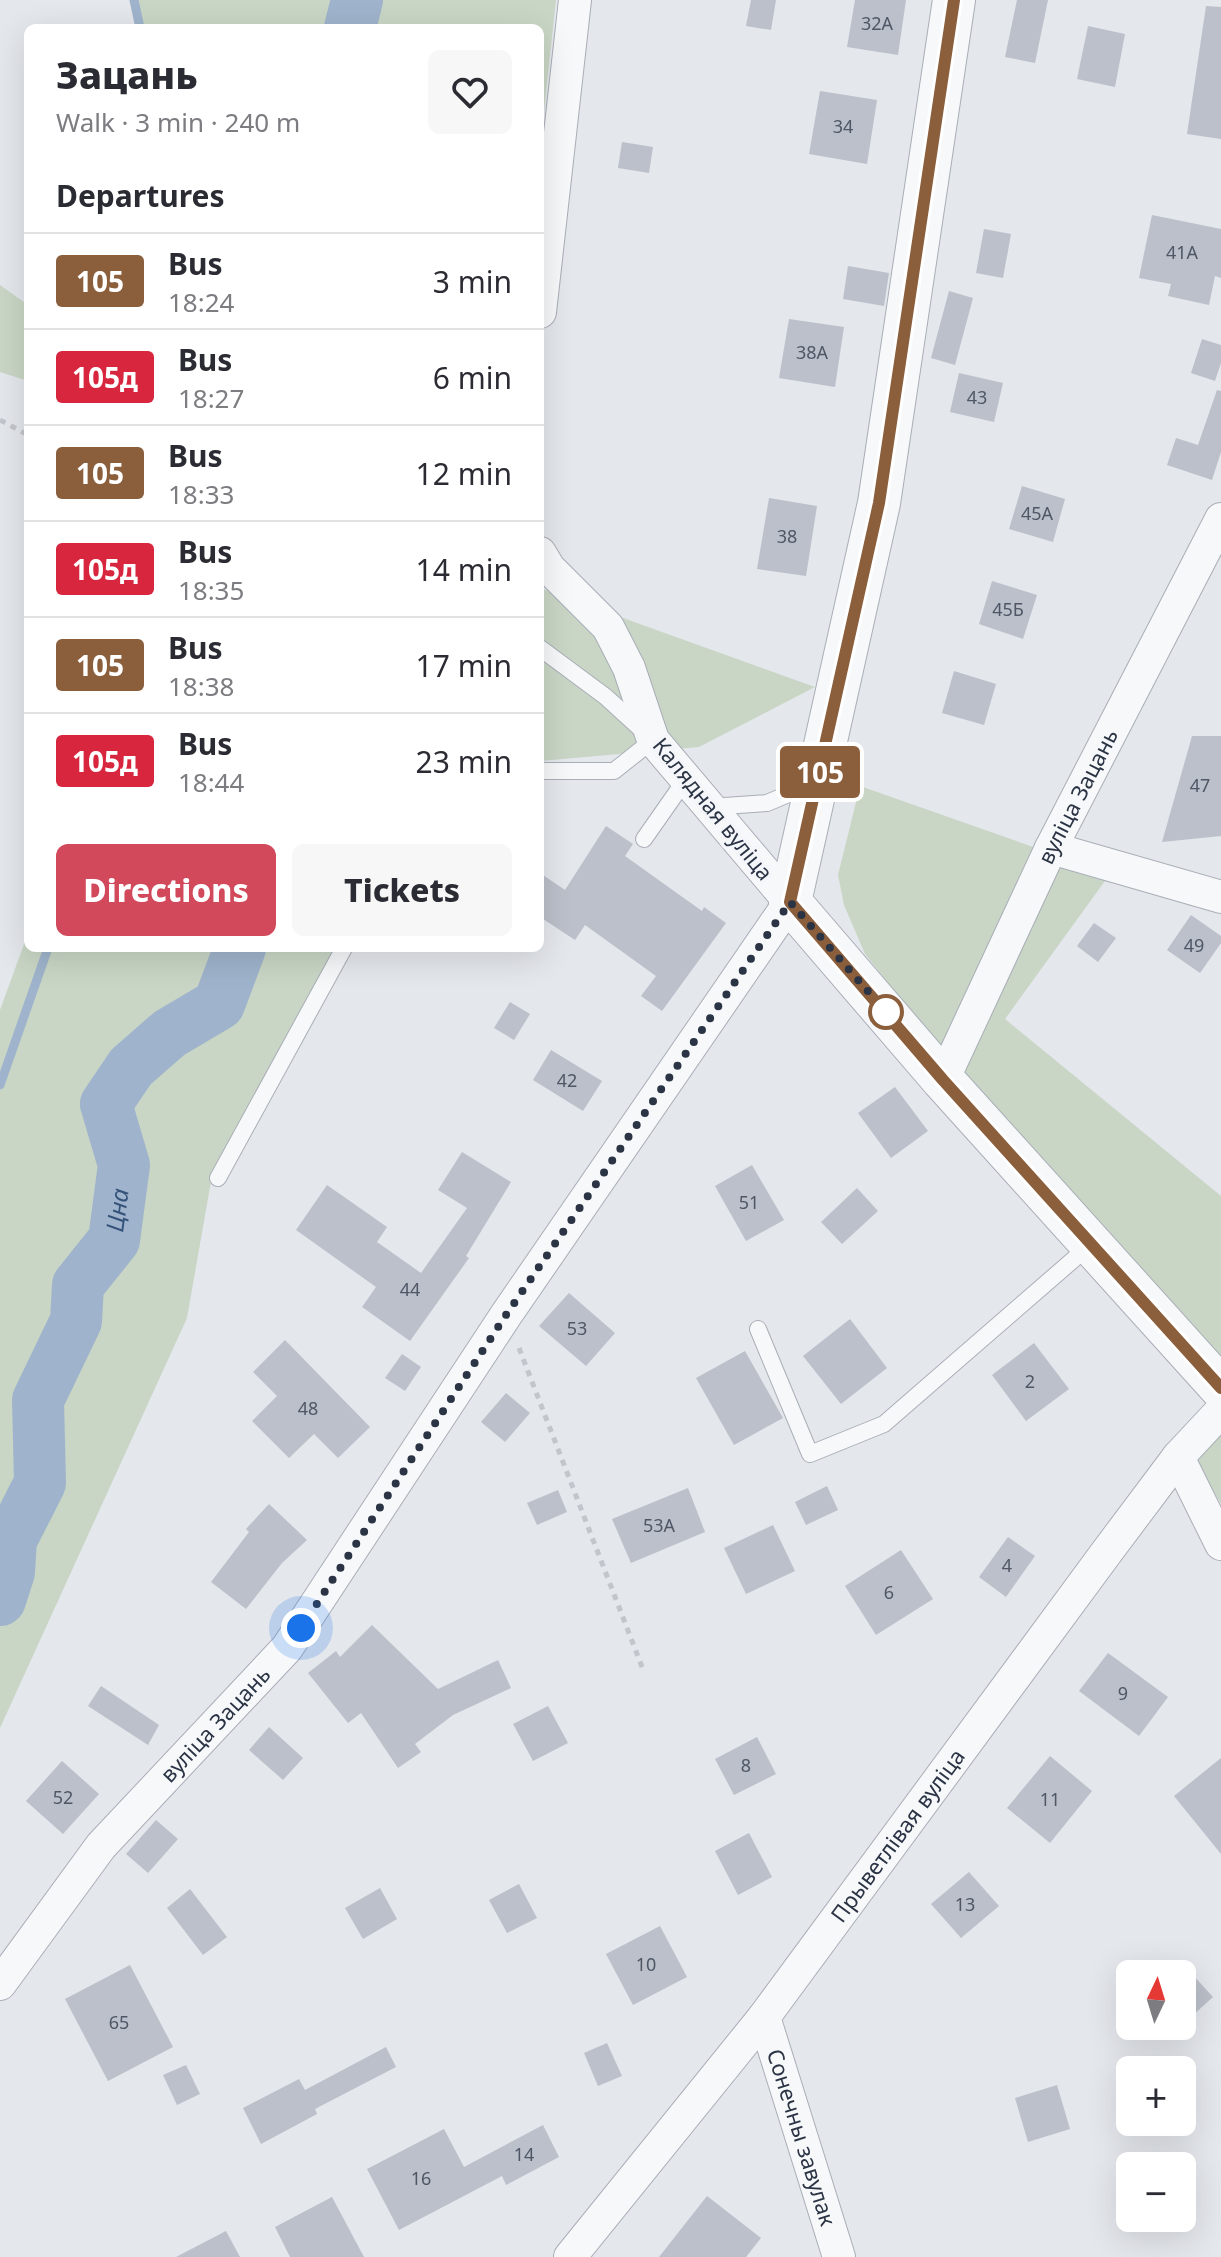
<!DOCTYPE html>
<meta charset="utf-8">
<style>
:root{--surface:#fff;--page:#f7f7f7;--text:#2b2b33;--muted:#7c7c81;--line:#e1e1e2;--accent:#d1495b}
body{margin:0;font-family:"Noto Sans",sans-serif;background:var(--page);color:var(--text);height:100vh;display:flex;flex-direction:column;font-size:30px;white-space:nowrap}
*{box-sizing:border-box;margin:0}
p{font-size:26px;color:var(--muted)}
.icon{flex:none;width:44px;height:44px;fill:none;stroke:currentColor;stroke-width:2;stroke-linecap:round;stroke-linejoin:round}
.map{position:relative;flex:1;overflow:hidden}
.details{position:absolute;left:24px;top:24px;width:520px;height:928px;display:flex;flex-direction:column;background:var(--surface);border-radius:12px;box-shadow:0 8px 32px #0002}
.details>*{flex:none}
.badge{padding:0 16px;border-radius:6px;font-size:28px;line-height:52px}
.needle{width:52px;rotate:4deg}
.tools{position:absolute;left:1116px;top:1960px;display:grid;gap:16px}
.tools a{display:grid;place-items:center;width:80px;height:80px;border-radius:12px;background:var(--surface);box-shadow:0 8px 32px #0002;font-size:40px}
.you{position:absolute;width:40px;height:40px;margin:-20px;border:6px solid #fff;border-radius:50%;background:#1a73e8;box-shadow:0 0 0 12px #1a73e833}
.map>.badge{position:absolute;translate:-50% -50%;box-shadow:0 0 0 4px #fff}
h2{padding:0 32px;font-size:30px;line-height:72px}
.round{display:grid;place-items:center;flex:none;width:84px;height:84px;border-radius:12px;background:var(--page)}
.headline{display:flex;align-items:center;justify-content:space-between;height:136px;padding:0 32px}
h1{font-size:38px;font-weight:800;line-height:60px}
.primary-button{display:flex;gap:16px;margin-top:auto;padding:16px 32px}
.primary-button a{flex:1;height:92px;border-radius:12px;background:var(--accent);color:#fff;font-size:32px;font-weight:800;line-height:92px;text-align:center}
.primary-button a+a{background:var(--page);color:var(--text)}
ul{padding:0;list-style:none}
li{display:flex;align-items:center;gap:24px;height:96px;padding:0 32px;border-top:2px solid var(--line)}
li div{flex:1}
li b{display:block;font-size:30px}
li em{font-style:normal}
li .badge{min-width:88px;font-weight:700;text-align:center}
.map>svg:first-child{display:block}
.green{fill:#c9d6c5}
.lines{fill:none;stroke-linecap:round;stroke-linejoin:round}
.stream{stroke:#9fb4cc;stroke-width:9}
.river{stroke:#9fb4cc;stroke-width:52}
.building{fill:#bbc0ca}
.service-casing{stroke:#a9aeb7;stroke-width:18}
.minor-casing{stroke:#a9aeb7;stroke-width:34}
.tertiary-casing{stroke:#a9aeb7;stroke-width:44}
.path{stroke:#c2c5cb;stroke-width:5;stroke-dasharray:6 6;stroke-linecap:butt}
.service{stroke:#f7f8fa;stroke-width:16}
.minor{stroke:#f7f8fa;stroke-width:32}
.tertiary{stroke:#f7f8fa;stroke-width:42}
.line-casing{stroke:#fff;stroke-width:18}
.line{stroke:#8b5e3c;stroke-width:12}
.walk{stroke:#2b3445;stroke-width:8;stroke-dasharray:0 14.4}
.stop-dot{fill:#fff;stroke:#8b5e3c;stroke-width:4}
.labels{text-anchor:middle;stroke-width:7;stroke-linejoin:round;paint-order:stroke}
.number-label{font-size:18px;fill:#4f5766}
.street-label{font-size:22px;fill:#2b3445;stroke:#f4f6f9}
.water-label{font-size:24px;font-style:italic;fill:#34527a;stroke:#f4f6f9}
</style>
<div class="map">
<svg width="1221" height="2257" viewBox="0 0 1221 2257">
<rect width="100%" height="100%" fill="#e4e7ec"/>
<g class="green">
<path d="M 134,0 L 556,0 L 540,147 L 540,28 L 140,28 Z"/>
<path d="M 0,285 L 28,305 L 28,381 L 0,372 Z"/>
<path d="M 540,588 L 815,687 L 699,747 L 540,761 Z"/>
<path d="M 860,786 L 1110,874 L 1005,1019 L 1221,1196 L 1221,1373 L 954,1065 L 865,954 L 844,905 L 838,875 Z"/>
<path d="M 28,933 L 28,948 L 340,948 L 213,1170 L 187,1318 L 0,1728 L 0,1010 Z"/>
<path d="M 1210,1422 L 1221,1436 L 1221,1504 L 1189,1450 Z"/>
</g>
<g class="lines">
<g class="stream">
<path d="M 134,0 L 140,28"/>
<path d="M 0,1085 L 48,948"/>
</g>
<g class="river">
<path d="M 350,28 L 357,0"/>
<path id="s1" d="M 0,1600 L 9,1572 L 11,1540 L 40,1483 L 38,1400 L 76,1321 L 78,1285 L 114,1240 L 124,1165 L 106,1104 L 131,1067 L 170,1033 L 219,1004 L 240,948"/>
</g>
</g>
<g class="building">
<path d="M 751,0 L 776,0 L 771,30 L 746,26 Z"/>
<path d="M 855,0 L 906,0 L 898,55 L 847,47 Z"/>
<path d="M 1017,0 L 1048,0 L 1035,63 L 1005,57 Z"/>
<path d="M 1206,6 L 1221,7 L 1221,139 L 1187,134 Z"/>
<path d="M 1088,26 L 1125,34 L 1115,87 L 1077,79 Z"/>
<path d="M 820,91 L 877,100 L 867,164 L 809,154 Z"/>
<path d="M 622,142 L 653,147 L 649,173 L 618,168 Z"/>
<path d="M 1152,215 L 1221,229 L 1221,278 L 1215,276 L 1209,305 L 1168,296 L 1171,284 L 1139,278 Z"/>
<path d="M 984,229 L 1011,234 L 1003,278 L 976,273 Z"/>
<path d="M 848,266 L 889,273 L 884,306 L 843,299 Z"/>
<path d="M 949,291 L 973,298 L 955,365 L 931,358 Z"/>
<path d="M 789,319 L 844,327 L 835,387 L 779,378 Z"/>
<path d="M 1202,339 L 1221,345 L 1221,363 L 1215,381 L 1191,373 Z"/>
<path d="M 959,373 L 1003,383 L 994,422 L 950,412 Z"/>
<path d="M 1217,390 L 1221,391 L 1221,452 L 1212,480 L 1167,465 L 1176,438 L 1198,445 Z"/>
<path d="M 1022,486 L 1065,499 L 1053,542 L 1009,529 Z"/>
<path d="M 769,498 L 817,506 L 806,576 L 757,569 Z"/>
<path d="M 992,581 L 1037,595 L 1023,639 L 979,624 Z"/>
<path d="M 954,671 L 996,684 L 984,725 L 942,713 Z"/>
<path d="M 1192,736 L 1221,736 L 1221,836 L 1162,842 Z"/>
<path d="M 606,826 L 633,844 L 625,856 L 702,911 L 704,907 L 726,923 L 662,1011 L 641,996 L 656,976 L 585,925 L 575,940 L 540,917 L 540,873 L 565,890 Z"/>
<path d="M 1191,915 L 1221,936 L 1221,943 L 1200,973 L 1167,950 Z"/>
<path d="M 1094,923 L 1116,938 L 1098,962 L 1077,946 Z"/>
<path d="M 510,1002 L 530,1014 L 514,1040 L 494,1028 Z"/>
<path d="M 551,1050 L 602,1081 L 583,1111 L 533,1080 Z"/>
<path d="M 895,1087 L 928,1131 L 891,1158 L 858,1113 Z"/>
<path d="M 462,1152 L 511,1182 L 466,1256 L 469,1258 L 410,1341 L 362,1307 L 376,1287 L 296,1230 L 327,1185 L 387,1227 L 377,1242 L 421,1273 L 467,1208 L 438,1190 Z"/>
<path d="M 752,1165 L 784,1220 L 746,1241 L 715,1186 Z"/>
<path d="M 857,1188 L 878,1211 L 842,1244 L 821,1222 Z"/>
<path d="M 569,1293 L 615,1333 L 586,1366 L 539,1326 Z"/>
<path d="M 850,1319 L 887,1368 L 841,1404 L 803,1356 Z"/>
<path d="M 285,1340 L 370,1427 L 338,1458 L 314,1434 L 289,1458 L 252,1421 L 277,1396 L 253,1372 Z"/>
<path d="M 1034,1343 L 1069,1389 L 1026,1421 L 992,1375 Z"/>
<path d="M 745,1351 L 783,1418 L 734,1445 L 696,1378 Z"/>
<path d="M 402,1354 L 421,1367 L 405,1391 L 385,1378 Z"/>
<path d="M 506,1393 L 530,1413 L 505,1442 L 481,1422 Z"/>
<path d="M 827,1486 L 838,1510 L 806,1525 L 795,1502 Z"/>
<path d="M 688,1488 L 705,1532 L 631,1563 L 612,1519 Z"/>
<path d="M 558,1490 L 567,1512 L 537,1525 L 527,1503 Z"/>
<path d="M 269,1504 L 307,1540 L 282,1563 L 246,1609 L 211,1582 L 249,1532 L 246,1529 Z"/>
<path d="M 773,1525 L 795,1571 L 746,1594 L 724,1548 Z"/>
<path d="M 1008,1537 L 1035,1556 L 1006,1597 L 979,1577 Z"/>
<path d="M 901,1550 L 933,1599 L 876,1635 L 845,1586 Z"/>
<path d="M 372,1625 L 438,1689 L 498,1660 L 511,1688 L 453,1715 L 415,1744 L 421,1752 L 398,1768 L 361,1713 L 348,1723 L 308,1673 L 336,1651 L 340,1657 Z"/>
<path d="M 1108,1653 L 1168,1697 L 1139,1736 L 1079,1691 Z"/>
<path d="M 101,1686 L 159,1725 L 148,1745 L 88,1706 Z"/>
<path d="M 548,1706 L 568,1743 L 533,1761 L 513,1724 Z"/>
<path d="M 269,1727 L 303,1758 L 283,1780 L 249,1750 Z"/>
<path d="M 757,1737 L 776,1774 L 734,1795 L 715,1759 Z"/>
<path d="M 1050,1756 L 1092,1791 L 1050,1843 L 1007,1808 Z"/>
<path d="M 1221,1758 L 1221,1854 L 1174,1796 Z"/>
<path d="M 62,1761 L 99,1794 L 63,1834 L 26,1801 Z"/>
<path d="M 156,1820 L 178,1839 L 148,1873 L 126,1854 Z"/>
<path d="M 749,1833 L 772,1877 L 738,1895 L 715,1851 Z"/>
<path d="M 969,1872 L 999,1906 L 961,1938 L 931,1904 Z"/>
<path d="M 519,1884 L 537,1918 L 507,1933 L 489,1900 Z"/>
<path d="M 380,1888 L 397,1919 L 363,1939 L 345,1908 Z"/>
<path d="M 190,1889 L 227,1937 L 203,1955 L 167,1908 Z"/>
<path d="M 660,1926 L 687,1977 L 633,2005 L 606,1954 Z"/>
<path d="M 1182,1963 L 1213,1997 L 1182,2025 Z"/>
<path d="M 130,1965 L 173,2047 L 108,2081 L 65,1999 Z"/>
<path d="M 607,2043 L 622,2076 L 598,2086 L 584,2053 Z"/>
<path d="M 386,2047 L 396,2067 L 315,2109 L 317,2114 L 261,2144 L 243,2108 L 299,2079 L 305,2090 Z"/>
<path d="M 186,2065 L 200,2094 L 177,2105 L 163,2075 Z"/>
<path d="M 1057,2085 L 1070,2129 L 1028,2142 L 1015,2098 Z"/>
<path d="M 543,2125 L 559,2157 L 506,2185 L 502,2176 L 399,2230 L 367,2169 L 444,2129 L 464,2167 Z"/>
<path d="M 707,2196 L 761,2238 L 746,2257 L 659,2257 Z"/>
<path d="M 332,2197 L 364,2257 L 290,2257 L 275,2227 Z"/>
<path d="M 226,2231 L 240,2257 L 176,2257 Z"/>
</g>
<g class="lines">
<g class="service-casing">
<g id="service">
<path d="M 540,648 L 606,697 L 653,740 L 614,771 L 540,771"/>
<path d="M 710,807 L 767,803 L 810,785"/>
<path d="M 644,839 L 686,779"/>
<path d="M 218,1178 L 344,948"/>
<path d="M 758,1329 L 810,1454 L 884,1424 L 1089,1246"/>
</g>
</g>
<g class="minor-casing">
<g id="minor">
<path d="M 540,312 L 575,0"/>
<path d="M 1051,848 L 1221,897"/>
<path id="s2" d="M 943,1080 L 1051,848 L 1221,519"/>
<path d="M 1178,1457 L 1221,1544"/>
<path id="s3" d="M 0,1984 L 101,1846 L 287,1648 L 506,1315 L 790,902 L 653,740 L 629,668 L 608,627 L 549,568 L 540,553"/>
<path id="s4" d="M 764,2017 L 839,2257"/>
<path id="s5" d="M 570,2257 L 764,2017 L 1106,1553 L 1178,1457 L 1221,1411"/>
</g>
</g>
<g class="tertiary-casing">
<path id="tertiary" d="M 954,0 L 879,503 L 790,902 L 943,1080 L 1221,1388"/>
</g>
<g class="path">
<path d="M 0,420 L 28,435"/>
<path d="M 519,1348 L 644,1672"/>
</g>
<use href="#service" class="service"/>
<use href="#minor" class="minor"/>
<use href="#tertiary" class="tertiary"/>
</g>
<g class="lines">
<g class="line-casing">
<path id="line" d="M 954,0 L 879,503 L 790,902 L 943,1080 L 1221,1388"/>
</g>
<use href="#line" class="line"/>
<path class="walk" d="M 301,1628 L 506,1315 L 790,902 L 893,1020 L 886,1012"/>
</g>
<circle class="stop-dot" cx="886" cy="1012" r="16"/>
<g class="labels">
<g class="number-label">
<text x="877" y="30">32А</text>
<text x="843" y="133">34</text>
<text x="1182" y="259">41А</text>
<text x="812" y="359">38А</text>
<text x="977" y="404">43</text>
<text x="1037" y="520">45А</text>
<text x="787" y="543">38</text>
<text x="1008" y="616">45Б</text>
<text x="1200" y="792">47</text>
<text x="1194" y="952">49</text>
<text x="567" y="1087">42</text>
<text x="749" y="1209">51</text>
<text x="410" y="1296">44</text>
<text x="577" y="1335">53</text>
<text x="1030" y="1388">2</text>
<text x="308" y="1415">48</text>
<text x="659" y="1532">53А</text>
<text x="1007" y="1572">4</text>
<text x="889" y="1599">6</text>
<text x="1123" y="1700">9</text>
<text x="746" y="1772">8</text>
<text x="63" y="1804">52</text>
<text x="1050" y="1806">11</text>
<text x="965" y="1911">13</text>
<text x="646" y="1971">10</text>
<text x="119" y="2029">65</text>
<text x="524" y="2161">14</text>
<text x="421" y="2185">16</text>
</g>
<g class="street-label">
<text dy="8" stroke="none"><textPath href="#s2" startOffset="314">вуліца Зацань</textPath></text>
<text transform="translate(713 809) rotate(51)" y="8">Калядная вуліца</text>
<text dy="8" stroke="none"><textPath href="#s3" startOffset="338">вуліца Зацань</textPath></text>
<text dy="8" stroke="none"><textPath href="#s5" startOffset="534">Прыветлівая вуліца</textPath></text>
<text dy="8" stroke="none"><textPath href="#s4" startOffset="126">Сонечны завулак</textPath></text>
</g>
<g class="water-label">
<text dy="8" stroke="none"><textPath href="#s1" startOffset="420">Цна</textPath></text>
</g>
</g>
</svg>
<div class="tools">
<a><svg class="needle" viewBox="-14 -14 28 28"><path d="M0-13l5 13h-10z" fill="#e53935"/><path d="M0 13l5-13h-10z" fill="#7c7c81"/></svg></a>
<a>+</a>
<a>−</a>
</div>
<div class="you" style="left:301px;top:1628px"></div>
<b class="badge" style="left:820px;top:772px;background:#8b5e3c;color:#fff">105</b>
<section class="details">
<div class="headline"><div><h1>Зацань</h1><p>Walk · 3 min · 240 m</p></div><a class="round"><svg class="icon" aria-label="heart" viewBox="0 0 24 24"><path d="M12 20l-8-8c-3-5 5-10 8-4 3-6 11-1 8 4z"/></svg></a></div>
<h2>Departures</h2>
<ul>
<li><span class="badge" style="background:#8b5e3c;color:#fff">105</span><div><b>Bus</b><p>18:24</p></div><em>3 min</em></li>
<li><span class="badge" style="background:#d7263d;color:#fff">105д</span><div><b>Bus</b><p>18:27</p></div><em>6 min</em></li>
<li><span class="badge" style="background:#8b5e3c;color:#fff">105</span><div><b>Bus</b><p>18:33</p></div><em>12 min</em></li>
<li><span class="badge" style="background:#d7263d;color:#fff">105д</span><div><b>Bus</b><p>18:35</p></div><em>14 min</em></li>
<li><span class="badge" style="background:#8b5e3c;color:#fff">105</span><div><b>Bus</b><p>18:38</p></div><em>17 min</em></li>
<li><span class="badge" style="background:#d7263d;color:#fff">105д</span><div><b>Bus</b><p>18:44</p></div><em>23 min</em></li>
</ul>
<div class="primary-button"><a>Directions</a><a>Tickets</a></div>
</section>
</div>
